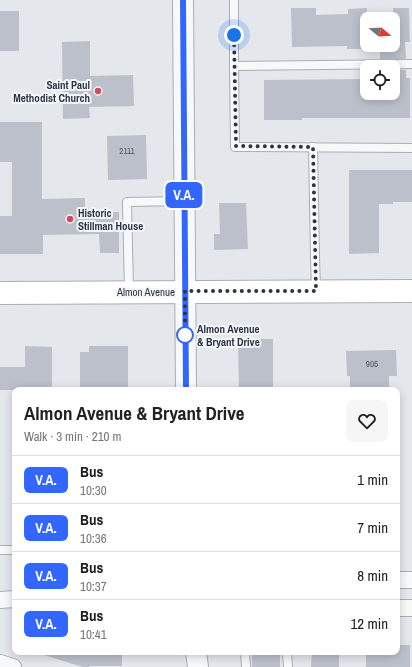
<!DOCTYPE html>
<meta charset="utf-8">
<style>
:root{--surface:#fff;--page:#f6f6f6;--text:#202124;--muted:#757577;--line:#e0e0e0}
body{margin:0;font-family:"Archivo Narrow",sans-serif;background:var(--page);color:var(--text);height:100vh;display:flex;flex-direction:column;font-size:15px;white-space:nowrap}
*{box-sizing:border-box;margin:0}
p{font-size:13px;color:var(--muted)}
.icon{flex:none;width:22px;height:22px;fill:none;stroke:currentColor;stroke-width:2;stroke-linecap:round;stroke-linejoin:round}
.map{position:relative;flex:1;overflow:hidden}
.sheet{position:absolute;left:12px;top:387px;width:388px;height:268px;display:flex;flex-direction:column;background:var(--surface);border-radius:8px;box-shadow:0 2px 10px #0003}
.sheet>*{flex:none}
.badge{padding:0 8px;border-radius:6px;font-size:14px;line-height:26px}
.needle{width:26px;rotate:108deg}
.buttons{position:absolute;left:360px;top:12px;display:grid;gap:8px}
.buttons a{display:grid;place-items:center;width:40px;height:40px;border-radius:8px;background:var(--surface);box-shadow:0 2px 10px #0003;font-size:20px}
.you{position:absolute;width:20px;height:20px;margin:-10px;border:3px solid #fff;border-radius:50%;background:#1a73e8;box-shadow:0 0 0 6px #1a73e833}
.map>.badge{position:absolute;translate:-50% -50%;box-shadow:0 0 0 2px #fff}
.round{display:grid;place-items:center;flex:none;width:42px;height:42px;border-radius:8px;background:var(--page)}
.headline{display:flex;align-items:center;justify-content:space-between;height:68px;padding:0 12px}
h1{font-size:19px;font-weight:700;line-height:30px}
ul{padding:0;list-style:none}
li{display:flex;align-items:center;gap:12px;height:48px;padding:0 12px;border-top:1px solid var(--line)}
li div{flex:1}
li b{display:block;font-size:15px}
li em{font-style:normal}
li .badge{min-width:44px;font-weight:700;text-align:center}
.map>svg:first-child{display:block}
.building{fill:#bbc0ca}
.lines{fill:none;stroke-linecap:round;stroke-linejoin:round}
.service-casing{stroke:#a9aeb7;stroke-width:10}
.minor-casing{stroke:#a9aeb7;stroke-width:18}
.tertiary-casing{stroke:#a9aeb7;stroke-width:22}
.secondary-casing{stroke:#a9aeb7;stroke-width:24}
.service{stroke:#f7f8fa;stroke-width:8}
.minor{stroke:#f7f8fa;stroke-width:16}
.tertiary{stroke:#f7f8fa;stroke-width:20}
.secondary{stroke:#fff;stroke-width:22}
.line-casing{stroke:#fff;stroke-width:9}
.line{stroke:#36f;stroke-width:6}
.walk{stroke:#2b3445;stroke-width:4;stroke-dasharray:0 7.2}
.poi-dot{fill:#d1495b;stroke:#f4f6f9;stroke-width:1.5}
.stop-dot{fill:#fff;stroke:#36f;stroke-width:2}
.labels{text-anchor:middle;stroke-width:4;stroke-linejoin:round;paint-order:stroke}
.number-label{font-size:9px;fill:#4f5766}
.poi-label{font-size:11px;font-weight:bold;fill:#2b3445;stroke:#f4f6f9;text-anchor:end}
.street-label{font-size:11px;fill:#2b3445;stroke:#f4f6f9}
.stop-label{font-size:11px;font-weight:bold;fill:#2b3445;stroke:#f4f6f9;text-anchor:start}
</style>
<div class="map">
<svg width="412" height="667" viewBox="0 0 412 667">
<rect width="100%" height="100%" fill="#e4e7ec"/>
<g class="building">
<path d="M 291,8 L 316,8 L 316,15 L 348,14 L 348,9 L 367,8 L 367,49 L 347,49 L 347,46 L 292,47 Z"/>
<path d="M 393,8 L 409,8 L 410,42 L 405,42 L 406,59 L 380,59 L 380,45 L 393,45 Z"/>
<rect x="0" y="11" width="19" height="40"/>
<path d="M 90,41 L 90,76 L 133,75 L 134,106 L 89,107 L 90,118 L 63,119 L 62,42 Z"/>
<path d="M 393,70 L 406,70 L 406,78 L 410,78 L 410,118 L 302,118 L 302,120 L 264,120 L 264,80 L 367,79 L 367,93 L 393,93 Z"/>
<path d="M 0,122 L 42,122 L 42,199 L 85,198 L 85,208 L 89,208 L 89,212 L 119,212 L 119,253 L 100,253 L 99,234 L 43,235 L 43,254 L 0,254 L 0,216 L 12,216 L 12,162 L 0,162 Z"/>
<path d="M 146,135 L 147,179 L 108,180 L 107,136 Z"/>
<path d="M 349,170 L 412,170 L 412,202 L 393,202 L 393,204 L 379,204 L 379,253 L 349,254 Z"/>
<path d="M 219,203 L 246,203 L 248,249 L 214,250 L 214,234 L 220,234 Z"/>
<path d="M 238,339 L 273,339 L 273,390 L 239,390 Z"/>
<path d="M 25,346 L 52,347 L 52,390 L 0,390 L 0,367 L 25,367 Z"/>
<path d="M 89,346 L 128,346 L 128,390 L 80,390 L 80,352 L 89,352 Z"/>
<path d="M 396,350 L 397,376 L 389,376 L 389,390 L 350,390 L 350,376 L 347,376 L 346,351 Z"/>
<path d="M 397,645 L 410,645 L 410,667 L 366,667 L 366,652 L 397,652 Z"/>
<path d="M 45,652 L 122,652 L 122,666 L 90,666 L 89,667 L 83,667 L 44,655 Z"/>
<rect x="252" y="652" width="28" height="15"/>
<path d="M 312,652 L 339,652 L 339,667 L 311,667 Z"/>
</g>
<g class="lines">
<g class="service-casing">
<g id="service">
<path d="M 234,0 L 234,66"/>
<path d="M 412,64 L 234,66 L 235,147 L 412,148"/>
<path d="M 313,147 L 315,257 L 316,291"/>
<path d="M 129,291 L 127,202 L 184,201"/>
<path d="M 0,550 L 15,550"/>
<path d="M 245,652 L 246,667"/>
<path d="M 287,652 L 288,667"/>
</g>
</g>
<g class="minor-casing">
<g id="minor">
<path d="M 397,580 L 412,580"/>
<path d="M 0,600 L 15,599"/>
<path d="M 397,608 L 412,608"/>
<path d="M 0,663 L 13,667"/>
</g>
</g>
<g class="tertiary-casing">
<g id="tertiary">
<path d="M 183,0 L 186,390"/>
<path d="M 196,652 L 198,667"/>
</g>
</g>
<g class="secondary-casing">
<path id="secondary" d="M 0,293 L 412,291"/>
</g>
<use href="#service" class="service"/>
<use href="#minor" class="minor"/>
<use href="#tertiary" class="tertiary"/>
<use href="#secondary" class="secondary"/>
</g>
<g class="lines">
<g class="line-casing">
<path id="line" d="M 183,0 L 186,390"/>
</g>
<use href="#line" class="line"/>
<path class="walk" d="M 185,335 L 185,291 L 316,291 L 313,147 L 236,146 L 234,35"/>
</g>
<g class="poi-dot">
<circle cx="98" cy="91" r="4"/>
<circle cx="70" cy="219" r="4"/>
</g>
<circle class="stop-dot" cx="185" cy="335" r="8"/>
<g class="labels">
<g class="number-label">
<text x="127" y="154">2111</text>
<text x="372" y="367">905</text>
</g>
<g class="poi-label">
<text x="90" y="89">Saint Paul<tspan x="90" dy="13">Methodist Church</tspan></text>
<text x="78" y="217" text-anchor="start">Historic<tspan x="78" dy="13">Stillman House</tspan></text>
</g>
<g class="street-label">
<text x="146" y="296">Almon Avenue</text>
</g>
<g class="stop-label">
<text x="197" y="333">Almon Avenue<tspan x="197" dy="13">&amp; Bryant Drive</tspan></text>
</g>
</g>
</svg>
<div class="buttons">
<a><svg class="needle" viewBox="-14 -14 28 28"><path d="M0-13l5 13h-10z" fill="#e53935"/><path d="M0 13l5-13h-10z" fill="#757577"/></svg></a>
<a><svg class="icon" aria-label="locate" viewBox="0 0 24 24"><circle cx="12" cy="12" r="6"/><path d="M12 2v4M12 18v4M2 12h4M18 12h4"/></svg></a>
</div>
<div class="you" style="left:234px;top:35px"></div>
<b class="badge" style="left:184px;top:195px;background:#36f;color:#fff">V.A.</b>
<section class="sheet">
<div class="headline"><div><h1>Almon Avenue &amp; Bryant Drive</h1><p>Walk · 3 min · 210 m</p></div><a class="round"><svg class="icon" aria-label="heart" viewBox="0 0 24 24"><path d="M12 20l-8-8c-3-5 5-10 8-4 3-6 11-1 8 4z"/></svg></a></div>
<ul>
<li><span class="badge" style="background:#36f;color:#fff">V.A.</span><div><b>Bus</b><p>10:30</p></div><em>1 min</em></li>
<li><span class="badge" style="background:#36f;color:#fff">V.A.</span><div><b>Bus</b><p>10:36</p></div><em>7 min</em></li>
<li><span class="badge" style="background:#36f;color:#fff">V.A.</span><div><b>Bus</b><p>10:37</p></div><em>8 min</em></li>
<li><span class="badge" style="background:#36f;color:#fff">V.A.</span><div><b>Bus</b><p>10:41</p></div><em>12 min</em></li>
</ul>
</section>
</div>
